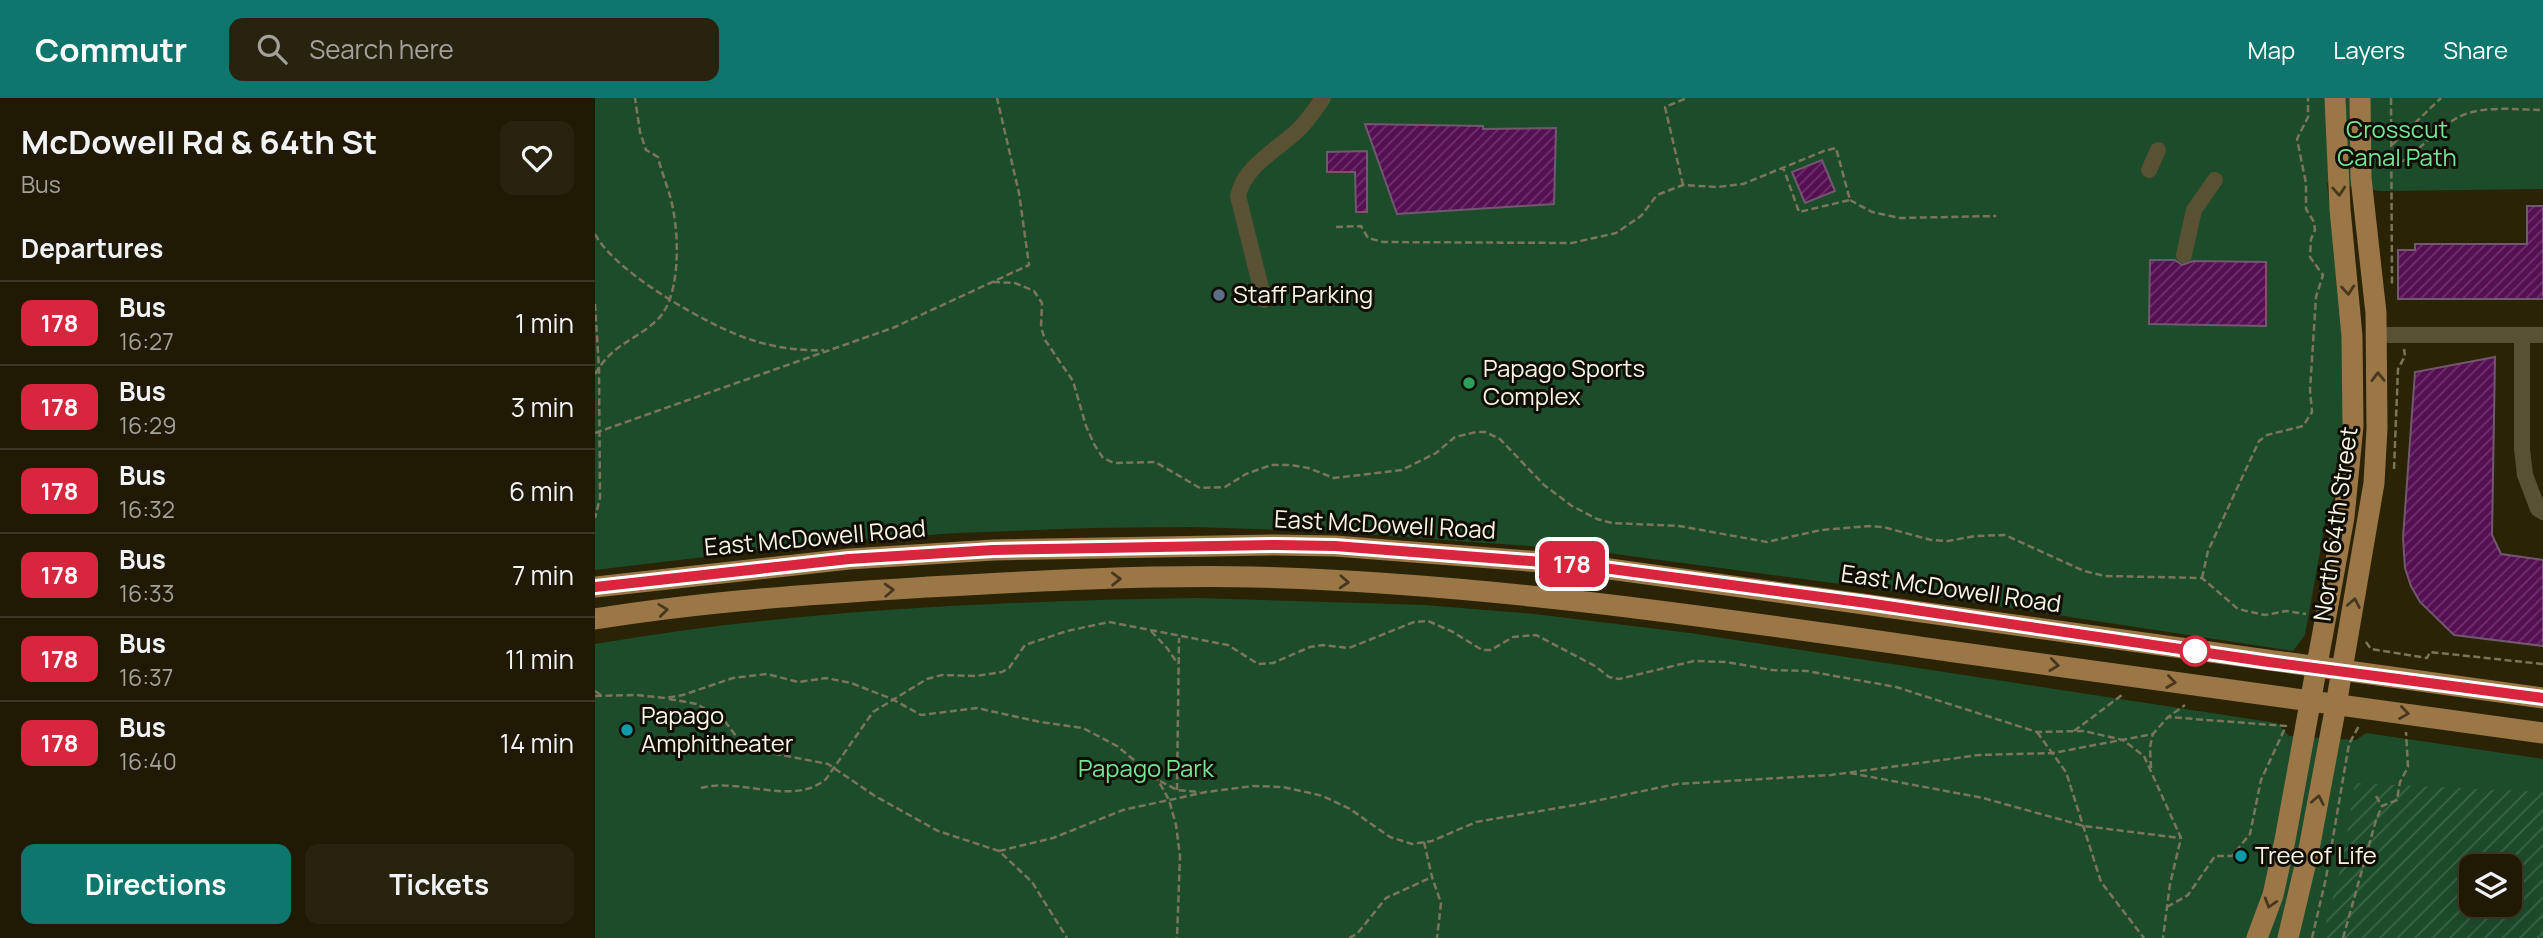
<!DOCTYPE html>
<style>
:root{--surface:#201a04;--page:#28230e;--text:#f1f3f6;--muted:#a2a19a;--line:#3d3826;--accent:#0f766e}
body{margin:0;font-family:Manrope,sans-serif;background:var(--page);color:var(--text);height:100vh;display:flex;flex-direction:column;font-size:26px;white-space:nowrap}
*{box-sizing:border-box;margin:0}
p{font-size:23px;color:var(--muted)}
.icon{flex:none;width:38px;height:38px;fill:none;stroke:currentColor;stroke-width:2;stroke-linecap:round;stroke-linejoin:round}
.map{position:relative;flex:1;overflow:hidden}
.drawer{display:flex;flex-direction:column;background:var(--surface);width:595px}
.drawer>*{flex:none}
.badge{padding:0 14px;border-radius:10px;font-size:24px;line-height:46px}
.tools{position:absolute;left:1864px;top:756px;display:grid;gap:14px}
.tools a{display:grid;place-items:center;width:63px;height:63px;border-radius:14px;background:var(--surface);box-shadow:0 7px 28px #0002,0 0 0 2px var(--line);font-size:35px}
.map>.badge{position:absolute;translate:-50% -50%;box-shadow:0 0 0 4px #fff}
h2{padding:0 21px;font-size:26px;line-height:63px}
.round{display:grid;place-items:center;flex:none;width:74px;height:74px;border-radius:14px;background:var(--page)}
.overview{display:flex;align-items:center;justify-content:space-between;height:119px;padding:0 21px}
h1{font-size:33px;font-weight:700;line-height:52px}
.action{display:flex;gap:14px;margin-top:auto;padding:14px 21px}
.action a{flex:1;height:80px;border-radius:14px;background:var(--accent);color:#fff;font-size:28px;font-weight:700;line-height:80px;text-align:center}
.action a+a{background:var(--page);color:var(--text)}
ul{padding:0;list-style:none}
li{display:flex;align-items:center;gap:21px;height:84px;padding:0 21px;border-top:2px solid var(--line)}
li div{flex:1}
li b{display:block;font-size:26px}
li em{font-style:normal}
li .badge{min-width:77px;font-weight:700;text-align:center}
header{display:flex;align-items:center;gap:42px;box-sizing:border-box;height:98px;padding:0 35px;background:var(--accent);color:#fff}
header strong{font-size:33px}
nav{display:flex;gap:38px;margin-inline-start:auto;font-size:24px}
.search{width:490px;height:63px;background:var(--page);display:flex;align-items:center;gap:18px;box-sizing:border-box;padding:0 24px;border-radius:14px;color:var(--muted);font-size:26px}
main{display:flex;flex:1;min-height:0}
.map>svg:first-child{display:block}
.green{fill:#1c4c2a;fill-rule:evenodd}
.garden{fill:url(#garden-furrows);fill-rule:evenodd}
.building{fill:url(#building-hatch);stroke:#71586f;stroke-width:2}
.lines{fill:none;stroke-linecap:round;stroke-linejoin:round}
.path{stroke:#7b755c;stroke-width:2.5;stroke-dasharray:7 3.5;stroke-linecap:butt}
.minor{stroke:#595133;stroke-width:16}
.major{stroke:#9b7747;stroke-width:21}
.oneway{stroke:#48371e}
.line-casing{stroke:#fff;stroke-width:16}
.line{stroke:#d7263d;stroke-width:10}
.service-dot{fill:#5c6f8a;stroke:#100d03;stroke-width:2.5}
.leisure-dot{fill:#2e9e5b;stroke:#100d03;stroke-width:2.5}
.stop-dot{fill:#fff;stroke:#d7263d;stroke-width:3.5}
.culture-dot{fill:#0f9aa8;stroke:#100d03;stroke-width:2.5}
.labels{text-anchor:middle;stroke-width:6;stroke-linejoin:round;paint-order:stroke}
.park-label{font-size:24px;fill:#72e691;stroke:#100d03}
.poi-label{font-size:24px;fill:#f9f5e3;stroke:#100d03;text-anchor:start}
.street-label{font-size:24px;fill:#f9f5e3;stroke:#100d03}
</style>
<header>
<strong>Commutr</strong>
<div class="search"><svg class="icon" aria-label="search" viewBox="0 0 24 24"><circle cx="10" cy="10" r="6"/><path d="M15 15l6 6"/></svg>Search here</div>
<nav><a>Map</a><a>Layers</a><a>Share</a></nav>
</header>
<main>
<section class="drawer">
<div class="overview"><div><h1>McDowell Rd &amp; 64th St</h1><p>Bus</p></div><a class="round"><svg class="icon" aria-label="heart" viewBox="0 0 24 24"><path d="M12 20l-8-8c-3-5 5-10 8-4 3-6 11-1 8 4z"/></svg></a></div>
<h2>Departures</h2>
<ul>
<li><span class="badge" style="background:#d7263d;color:#fff">178</span><div><b>Bus</b><p>16:27</p></div><em>1 min</em></li>
<li><span class="badge" style="background:#d7263d;color:#fff">178</span><div><b>Bus</b><p>16:29</p></div><em>3 min</em></li>
<li><span class="badge" style="background:#d7263d;color:#fff">178</span><div><b>Bus</b><p>16:32</p></div><em>6 min</em></li>
<li><span class="badge" style="background:#d7263d;color:#fff">178</span><div><b>Bus</b><p>16:33</p></div><em>7 min</em></li>
<li><span class="badge" style="background:#d7263d;color:#fff">178</span><div><b>Bus</b><p>16:37</p></div><em>11 min</em></li>
<li><span class="badge" style="background:#d7263d;color:#fff">178</span><div><b>Bus</b><p>16:40</p></div><em>14 min</em></li>
</ul>
<div class="action"><a>Directions</a><a>Tickets</a></div>
</section>
<div class="map">
<svg width="1948" height="840" viewBox="0 0 1948 840">
<defs>
<pattern id="garden-furrows" width="10" height="10" patternUnits="userSpaceOnUse" patternTransform="scale(1.75)"><rect width="10" height="10" fill="#1c4c2a"/><path d="M-1 1l2-2M0 10L10 0M9 11l2-2" fill="none" stroke="#3e6649"/></pattern>
<pattern id="building-hatch" width="6" height="6" patternUnits="userSpaceOnUse" patternTransform="scale(1.75)"><rect width="6" height="6" fill="#551054"/><path d="M-1 1l2-2M0 6l6-6M5 7l2-2" fill="none" stroke="#6e336c"/></pattern>
</defs>
<rect width="100%" height="100%" fill="#2a2305"/>
<g class="green">
<path d="M 0,0 L 1948,0 L 1948,91 L 1786,93 L 1732,85 L 1746,207 L 1749,307 L 1743,386 L 1730,426 L 1710,537 L 1698,553 L 1336,498 L 990,452 L 724,433 L 596,429 L 496,430 L 363,435 L 254,442 L 0,472 Z"/>
<path d="M 603,500 L 830,507 L 940,516 L 1095,535 L 1682,625 L 1694,638 L 1761,642 L 1771,635 L 1948,661 L 1948,840 L 0,840 L 0,546 C 197,512 404,503 603,500 ZM 1876,768 L 1914,768 L 1914,807 L 1876,807 Z"/>
</g>
<path class="garden" d="M 1760,685 L 1948,694 L 1948,840 L 1727,840 L 1748,762 ZM 1876,768 L 1914,768 L 1914,807 L 1876,807 Z"/>
<g class="building">
<path d="M 770,26 L 888,28 L 888,31 L 961,30 L 959,106 L 802,116 Z"/>
<path d="M 772,53 L 772,114 L 761,114 L 760,74 L 732,74 L 732,54 Z"/>
<path d="M 1227,62 L 1240,93 L 1210,105 L 1197,74 Z"/>
<path d="M 1932,108 L 1948,108 L 1948,201 L 1803,201 L 1803,152 L 1820,152 L 1820,146 L 1932,146 Z"/>
<path d="M 1555,162 L 1580,162 L 1587,167 L 1598,163 L 1671,164 L 1671,228 L 1554,226 Z"/>
<path d="M 1900,259 L 1897,437 L 1906,456 L 1948,462 L 1948,548 L 1859,537 L 1825,504 L 1816,488 L 1810,470 L 1808,440 L 1820,274 Z"/>
</g>
<g class="lines">
<g class="path">
<path d="M 1796,0 L 1797,189"/>
<path d="M 1797,47 L 1846,0"/>
<path d="M 1798,58 L 1808,63 C 1826,50 1841,33 1860,21 C 1885,6 1921,12 1948,12"/>
<path d="M 1088,87 L 1070,9 L 1092,0"/>
<path d="M 1255,102 L 1277,114 L 1305,120 L 1401,118"/>
<path d="M 741,129 L 766,128 L 773,140 L 788,144 L 977,145 L 1021,135 L 1046,118 L 1062,97 L 1088,87 L 1123,89 L 1148,86 L 1229,53 L 1241,50 L 1255,102 L 1204,114 L 1188,69"/>
<path d="M 0,136 C 20,175 118,231 160,243 C 183,250 206,253 229,252"/>
<path d="M 398,184 L 420,185 L 439,193 L 447,205 L 446,229 L 450,242 L 478,283 L 491,328 L 499,346 L 508,360 L 519,365 L 560,364 L 605,390 L 630,389 L 651,376 L 676,367 L 696,367 L 713,370 L 739,380 L 807,372 L 841,355 L 860,339 L 881,334 L 890,334 L 905,341 L 949,387 L 977,408 L 1002,421 L 1017,425 L 1084,428 L 1172,444 L 1226,432 L 1274,428 L 1288,429 L 1336,442 L 1353,443 L 1380,438 L 1410,437 L 1489,473 L 1510,478 L 1607,480 L 1643,511 L 1670,517 L 1691,513 L 1711,516"/>
<path d="M 0,206 L 4,270 L 5,400 L 0,420"/>
<path d="M 0,276 C 18,246 37,244 60,224 C 86,203 84,140 78,111 C 75,93 67,77 63,59 L 51,52 L 45,34 L 40,0"/>
<path d="M 0,335 L 300,229 L 434,167 L 424,95 L 402,0"/>
<path d="M 1799,371 L 1803,271 L 1810,258 L 1809,251"/>
<path d="M 1607,480 L 1613,453 L 1664,343 L 1672,337 L 1708,328 L 1717,314 L 1715,292 L 1721,199 L 1728,177 L 1715,159 L 1716,141 L 1720,132 L 1719,124 L 1711,111 L 1711,85 L 1702,41 L 1713,19 L 1713,0"/>
<path d="M 556,533 L 572,550 L 583,566"/>
<path d="M 1771,544 L 1776,551 L 1832,560 L 1835,554 L 1948,566"/>
<path d="M 0,593 L 7,598"/>
<path d="M 0,598 L 41,597 L 71,600 L 88,597 L 138,580 L 172,576 L 203,584 L 231,580 L 256,585 L 297,601 L 326,617 L 382,610 L 445,624 L 488,630 L 522,648 L 563,682 L 574,702 L 581,727 L 585,758 L 582,840"/>
<path d="M 74,601 L 102,606 L 113,613 L 123,614 L 150,650 L 233,666 L 280,698 L 343,733 L 404,753 L 437,784 L 472,840"/>
<path d="M 1479,633 L 1527,597"/>
<path d="M 1442,634 L 1471,674 L 1506,784 L 1549,840"/>
<path d="M 1556,670 L 1555,649 L 1558,636"/>
<path d="M 1255,675 L 1388,700 L 1489,728 L 1585,740"/>
<path d="M 565,683 L 582,692 L 605,694"/>
<path d="M 106,690 C 144,679 199,709 231,681 L 278,614 L 332,581 L 347,577 L 381,578 L 407,574 L 414,570 L 430,547 L 472,533 L 514,524 L 633,547 L 663,566 L 678,565 L 715,549 L 728,547 L 754,550 L 819,524 L 833,523 L 858,534 L 887,552 L 896,552 L 918,539 L 941,537 L 1000,568 L 1014,579 L 1024,581 L 1099,563 L 1131,564 L 1177,572 L 1212,573 L 1301,589 L 1442,634 L 1489,633 L 1528,642 L 1549,658 L 1586,740 L 1575,786 L 1568,840"/>
<path d="M 582,692 L 584,540"/>
<path d="M 1781,698 L 1787,708"/>
<path d="M 829,744 L 837,779 L 846,805 L 842,840"/>
<path d="M 404,753 L 458,740 L 528,712 L 611,694 L 658,688 L 688,689 L 728,698 L 755,711 L 795,739 L 817,746 L 837,743 L 881,724 L 986,706 L 1081,686 L 1236,677 L 1384,657 L 1458,655 L 1558,636 L 1573,619 L 1590,607"/>
<path d="M 1572,809 L 1593,797 L 1620,758 L 1637,758 L 1655,736 L 1666,682 L 1691,628 L 1573,619"/>
<path d="M 754,840 L 762,836 L 791,800 L 837,779"/>
<path d="M 1717,840 L 1731,780 L 1754,646 L 1765,626"/>
<path d="M 1748,840 L 1781,722 L 1787,708 L 1802,702 L 1805,684 L 1813,669 L 1811,634"/>
</g>
<g class="minor">
<path d="M 1554,72 L 1563,52"/>
<path d="M 1589,157 L 1599,112 L 1620,82"/>
<path d="M 669,202 L 643,98 C 649,69 680,53 701,34 C 712,24 720,12 728,0"/>
<path d="M 1782,237 L 1927,237 L 1927,351 L 1930,377 L 1943,411 L 1948,414"/>
<path d="M 1927,237 L 1948,237"/>
</g>
<g class="major">
<path d="M 0,489 L 254,461 L 399,452 L 681,447 L 740,448 L 986,467 L 1948,600"/>
<path d="M 0,521 C 110,503 222,496 333,489 C 441,483 550,477 658,479 C 891,485 1122,520 1353,553 C 1551,581 1750,607 1948,635"/>
<path d="M 1662,840 L 1678,797 L 1690,742 L 1749,419 L 1758,328 L 1757,238 L 1745,111 L 1740,0"/>
<path d="M 1693,840 L 1714,751 L 1741,607 L 1779,385 L 1782,330 L 1781,215 L 1766,80 L 1765,0"/>
</g>
</g>
<defs><path id="oneway-chevron" d="M-2-3.5L2.5 0L-2 3.5" fill="none" stroke-width="1.6" stroke-linecap="round" stroke-linejoin="round" transform="scale(1.75)"/></defs>
<g class="oneway">
<use href="#oneway-chevron" transform="translate(1744 93) rotate(86)"/>
<use href="#oneway-chevron" transform="translate(1753 192) rotate(85)"/>
<use href="#oneway-chevron" transform="translate(1783 279) rotate(-91)"/>
<use href="#oneway-chevron" transform="translate(521 481) rotate(-1)"/>
<use href="#oneway-chevron" transform="translate(749 484) rotate(3)"/>
<use href="#oneway-chevron" transform="translate(294 492) rotate(-3)"/>
<use href="#oneway-chevron" transform="translate(1759 505) rotate(-79)"/>
<use href="#oneway-chevron" transform="translate(68 512) rotate(-7)"/>
<use href="#oneway-chevron" transform="translate(1459 567) rotate(7)"/>
<use href="#oneway-chevron" transform="translate(1576 584) rotate(8)"/>
<use href="#oneway-chevron" transform="translate(1809 615) rotate(8)"/>
<use href="#oneway-chevron" transform="translate(1723 702) rotate(-79)"/>
<use href="#oneway-chevron" transform="translate(1675 805) rotate(107)"/>
</g>
<g class="lines">
<g class="line-casing">
<path id="line" d="M 0,489 L 254,461 L 398,452 L 681,447 L 740,448 L 986,467 L 1272,505 L 1674,564 L 1948,600"/>
</g>
<use href="#line" class="line"/>
</g>
<circle class="service-dot" cx="624" cy="197" r="7"/>
<circle class="leisure-dot" cx="874" cy="285" r="7"/>
<circle class="stop-dot" cx="1600" cy="553" r="14"/>
<g class="culture-dot">
<circle cx="32" cy="632" r="7"/>
<circle cx="1646" cy="758" r="7"/>
</g>
<g class="labels">
<g class="park-label">
<text x="1802" y="40">Crosscut<tspan x="1802" dy="28">Canal Path</tspan></text>
<text x="551" y="679">Papago Park</text>
</g>
<g class="poi-label">
<text x="638" y="205">Staff Parking</text>
<text x="888" y="279">Papago Sports<tspan x="888" dy="28">Complex</tspan></text>
<text x="46" y="626">Papago<tspan x="46" dy="28">Amphitheater</tspan></text>
<text x="1660" y="766">Tree of Life</text>
</g>
<g class="street-label">
<text transform="translate(1741 426) rotate(-82)" y="8">North 64th Street</text>
<text transform="translate(790 427) rotate(3)" y="8">East McDowell Road</text>
<text transform="translate(220 440) rotate(-5)" y="8">East McDowell Road</text>
<text transform="translate(1356 491) rotate(8)" y="8">East McDowell Road</text>
</g>
</g>
</svg>
<div class="tools">
<a><svg class="icon" aria-label="layers" viewBox="0 0 24 24"><path d="M12 4l9 5-9 5-9-5zM3 14l9 5 9-5"/></svg></a>
</div>
<b class="badge" style="left:977px;top:466px;background:#d7263d;color:#fff">178</b>
</div>
</main>
